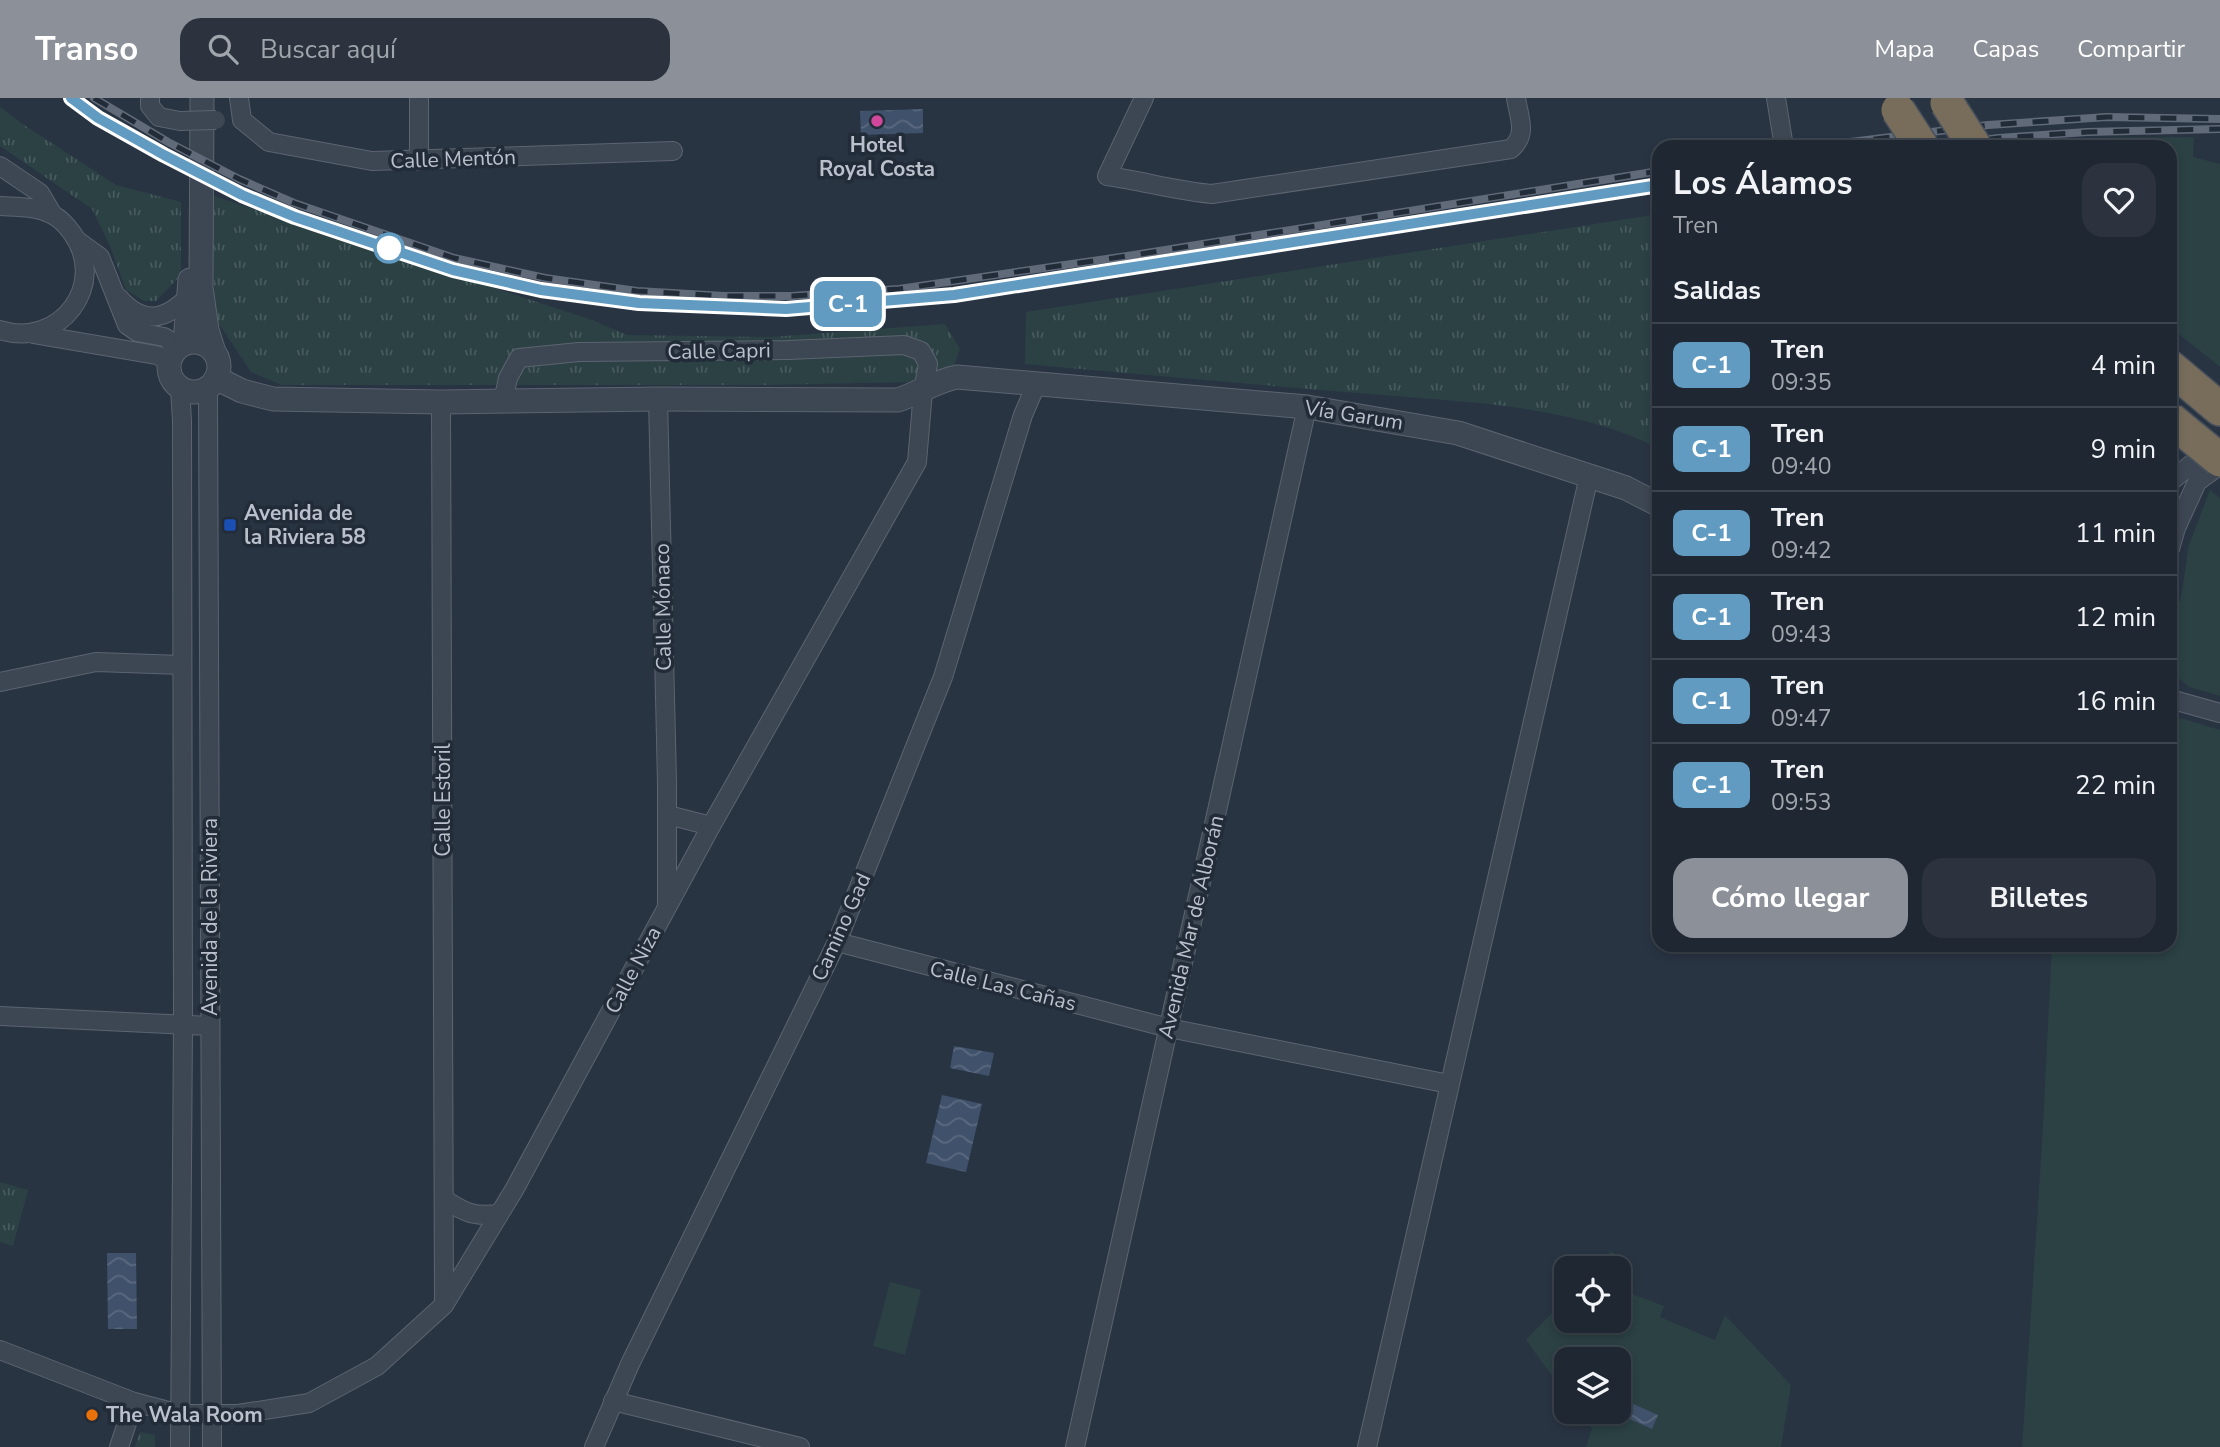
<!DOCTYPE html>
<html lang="es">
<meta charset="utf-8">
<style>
:root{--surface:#1f2732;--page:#2c333e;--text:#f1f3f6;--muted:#a1a5ac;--line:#3c444d;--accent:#8c9099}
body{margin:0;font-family:"Nunito Sans",sans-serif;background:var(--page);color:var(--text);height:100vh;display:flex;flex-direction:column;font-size:26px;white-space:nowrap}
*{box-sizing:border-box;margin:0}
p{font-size:23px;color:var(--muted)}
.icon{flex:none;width:38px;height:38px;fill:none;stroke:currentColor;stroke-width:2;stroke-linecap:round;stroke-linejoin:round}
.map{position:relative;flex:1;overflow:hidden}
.drawer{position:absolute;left:1652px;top:42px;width:525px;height:812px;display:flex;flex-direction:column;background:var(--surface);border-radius:21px;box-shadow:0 4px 10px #0003,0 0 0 2px var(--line)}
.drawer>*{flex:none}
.badge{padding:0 14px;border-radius:10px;font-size:24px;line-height:46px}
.controls{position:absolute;left:1554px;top:1158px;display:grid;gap:14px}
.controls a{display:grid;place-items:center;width:77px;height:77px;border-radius:14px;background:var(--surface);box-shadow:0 4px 10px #0003,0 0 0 2px var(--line);font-size:35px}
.map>.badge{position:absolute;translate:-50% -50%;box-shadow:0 0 0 4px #fff}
h2{padding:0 21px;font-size:26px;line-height:63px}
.round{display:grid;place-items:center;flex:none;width:74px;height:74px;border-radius:21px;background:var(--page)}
.head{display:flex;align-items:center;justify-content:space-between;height:119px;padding:0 21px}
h1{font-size:33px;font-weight:700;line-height:52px}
.primary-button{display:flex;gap:14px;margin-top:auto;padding:14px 21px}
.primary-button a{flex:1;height:80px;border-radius:21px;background:var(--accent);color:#fff;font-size:28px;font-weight:700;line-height:80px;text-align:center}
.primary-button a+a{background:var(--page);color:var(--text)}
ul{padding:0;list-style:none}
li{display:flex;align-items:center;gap:21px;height:84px;padding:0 21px;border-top:2px solid var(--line)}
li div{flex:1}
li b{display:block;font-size:26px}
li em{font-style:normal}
li .badge{min-width:77px;font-weight:700;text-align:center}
header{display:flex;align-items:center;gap:42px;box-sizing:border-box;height:98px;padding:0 35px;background:var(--accent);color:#fff}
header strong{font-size:33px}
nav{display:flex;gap:38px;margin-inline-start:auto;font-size:24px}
.search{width:490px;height:63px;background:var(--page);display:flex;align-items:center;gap:18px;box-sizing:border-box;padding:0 24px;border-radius:21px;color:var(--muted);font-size:26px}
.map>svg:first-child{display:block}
.grass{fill:#2b4144}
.park{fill:url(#park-tufts)}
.water{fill:url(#water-waves)}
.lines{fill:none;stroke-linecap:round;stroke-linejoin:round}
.minor-casing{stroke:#5c6470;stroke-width:20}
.tertiary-casing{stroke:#5c6470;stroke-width:25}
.motorway-casing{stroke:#48515d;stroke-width:36}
.minor{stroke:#3d4653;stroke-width:18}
.tertiary{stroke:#3d4653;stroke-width:23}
.motorway{stroke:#786d5b;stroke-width:33}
.rail-casing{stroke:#606a79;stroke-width:8}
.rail{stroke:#222b38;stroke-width:5;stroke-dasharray:16;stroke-linecap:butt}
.minor-bridge-casing{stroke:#5c6470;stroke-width:20;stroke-linecap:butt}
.motorway-bridge-casing{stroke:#48515d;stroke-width:36;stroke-linecap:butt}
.minor-bridge{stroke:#3d4653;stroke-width:18}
.motorway-bridge{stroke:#786d5b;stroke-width:33}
.line-casing{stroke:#fff;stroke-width:16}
.line{stroke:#619bc1;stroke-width:10}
.hotel-dot{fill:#d1479c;stroke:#222b38;stroke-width:2.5}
.stop-dot{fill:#fff;stroke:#619bc1;stroke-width:3.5}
.transit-dot{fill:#1a4fb4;stroke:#222b38;stroke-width:2.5}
.food-dot{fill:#e8710a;stroke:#222b38;stroke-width:2.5}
.labels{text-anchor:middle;stroke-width:7;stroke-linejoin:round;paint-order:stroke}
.poi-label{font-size:21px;font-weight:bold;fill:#bbc1cc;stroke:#222b38;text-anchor:start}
.street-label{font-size:21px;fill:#bbc1cc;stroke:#222b38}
</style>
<header>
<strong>Transo</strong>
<div class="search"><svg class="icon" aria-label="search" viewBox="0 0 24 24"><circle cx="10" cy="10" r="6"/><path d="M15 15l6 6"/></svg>Buscar aquí</div>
<nav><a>Mapa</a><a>Capas</a><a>Compartir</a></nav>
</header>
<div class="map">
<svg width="2220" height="1349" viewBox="0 0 2220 1349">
<defs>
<pattern id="park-tufts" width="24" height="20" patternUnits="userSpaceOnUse" patternTransform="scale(1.75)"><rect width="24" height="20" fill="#2b4144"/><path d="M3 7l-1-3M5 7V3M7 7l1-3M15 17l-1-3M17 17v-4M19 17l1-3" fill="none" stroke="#485b5e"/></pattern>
<pattern id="water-waves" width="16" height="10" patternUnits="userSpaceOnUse" patternTransform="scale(1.75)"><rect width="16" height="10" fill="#40526b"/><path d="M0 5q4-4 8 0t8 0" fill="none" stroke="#5a697f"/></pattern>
</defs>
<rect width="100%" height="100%" fill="#293443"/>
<g class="grass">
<path d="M 2194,39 L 2193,59 L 2220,66 L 2220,269 L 2170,229 L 2170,49 L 2001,49 L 2073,40 Z"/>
<path d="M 2210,392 L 2220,400 L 2220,598 L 2189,589 L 2170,573 L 2170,532 L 2181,499 L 2189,447 Z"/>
<path d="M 2170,617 L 2220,632 L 2220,1349 L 2022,1349 L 2042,1046 L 2052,847 L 2170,847 Z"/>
<path d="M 1611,1153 L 1623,1161 L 1619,1172 L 1595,1171 Z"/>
<path d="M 890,1184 L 921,1192 L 905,1257 L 873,1248 Z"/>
<path d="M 1619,1191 L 1664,1208 L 1660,1219 L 1715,1242 L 1725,1217 L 1791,1287 L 1781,1349 L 1586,1349 L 1592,1331 L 1579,1314 L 1619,1314 L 1619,1262 L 1566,1262 L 1566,1297 L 1526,1242 L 1566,1200 L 1566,1223 L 1619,1223 Z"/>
</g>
<g class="park">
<path d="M 0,9 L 24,27 L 116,87 L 181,104 L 181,177 L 156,203 L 144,203 L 126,192 L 110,148 L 92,111 L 0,48 Z"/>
<path d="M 211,97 L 592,222 L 627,237 L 771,239 L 945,226 L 960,251 L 952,274 L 910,284 L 766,287 L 282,287 L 251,274 L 215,220 Z"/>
<path d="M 1659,116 L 1659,350 C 1567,305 1459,304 1358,295 C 1247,286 1136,276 1025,266 L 1026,214 Z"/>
<path d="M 0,1084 L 28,1092 L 13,1148 L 0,1144 Z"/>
<path d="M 140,1334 L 155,1337 L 155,1349 L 135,1349 Z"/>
</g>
<g class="water">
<path d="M 923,11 L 923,35 L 861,37 L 860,13 Z"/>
<path d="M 954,948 L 994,955 L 989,978 L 950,970 Z"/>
<path d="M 942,997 L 982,1006 L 966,1074 L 926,1065 Z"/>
<path d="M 107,1155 L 136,1155 L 137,1231 L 108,1231 Z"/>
<path d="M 1631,1305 L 1658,1317 L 1652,1331 L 1625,1319 L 1626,1316 L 1623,1315 L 1622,1310 L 1629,1307 Z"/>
</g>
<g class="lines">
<g class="minor-casing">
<g id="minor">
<path d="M 150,0 L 150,8 L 159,19 L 180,23"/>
<path d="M 239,0 L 242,22"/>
<path d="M 1144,0 L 1107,78 C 1143,83 1177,93 1212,96 L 1511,51 C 1528,36 1519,20 1516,0"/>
<path d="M 1776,0 L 1784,49"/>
<path d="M 242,22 L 269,44 L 372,63 L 673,53"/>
<path d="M 419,63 L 419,0"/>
<path d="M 0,68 L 40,95 L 53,117"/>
<path d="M 0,108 C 18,109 36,108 53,117 C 61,121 67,128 72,135 C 109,186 60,251 0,232"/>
<path d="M 78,143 L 100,159 L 127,227 L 137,234 L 164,239 L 178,248"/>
<path d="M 119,200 C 143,227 165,223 189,198"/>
<path d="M 33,236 L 156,257 L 169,262"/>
<path d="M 208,289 L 212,1349"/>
<path d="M 180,290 L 182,323 L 183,927 L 180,1349"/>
<path d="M 658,301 L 667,684 L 667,805"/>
<path d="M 441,304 L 444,1206"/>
<path d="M 2170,384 L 2212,349"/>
<path d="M 2170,451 L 2176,430 L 2197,384 L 2220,367"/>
<path d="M 0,584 L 96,564 L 182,567"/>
<path d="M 2170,601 L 2220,615"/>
<path d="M 668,717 L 711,728"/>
<path d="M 837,844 L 1169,930 L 1449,986"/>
<path d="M 0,918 L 210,928"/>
<path d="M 444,1101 C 465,1115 474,1119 499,1116"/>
<path d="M 0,1252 L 134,1304 L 180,1316 L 238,1316 L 309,1305 L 377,1268 L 444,1207 L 514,1092 L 711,728 L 917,364 L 923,293 L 928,266 L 921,253 L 904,247 L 788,252 L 579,254 L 519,260 L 508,280 L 503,303"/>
<path d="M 613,1303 L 800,1349"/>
<path d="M 119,1349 L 134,1304"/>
<path d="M 594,1349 L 630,1266 L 837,844 L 943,579 L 1023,317 L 1036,287"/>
<path d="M 1075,1349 L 1307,309"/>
<path d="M 1367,1349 L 1589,378"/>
</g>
</g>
<g class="tertiary-casing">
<g id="tertiary">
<path d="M 202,0 L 201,189 L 207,232 L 213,251"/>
<circle cx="194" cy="269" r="25"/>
<path d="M 185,244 L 190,182"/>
<path d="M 216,280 L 242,293 L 273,301 L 441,304 L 658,301 L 898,302 C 919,295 936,283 957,279 L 1307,309 L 1458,335 L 1626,390 L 1659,407"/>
</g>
</g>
<g class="motorway-casing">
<path id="motorway" d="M 2170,269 L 2220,311"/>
</g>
<use href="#minor" class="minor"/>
<use href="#tertiary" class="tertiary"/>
<use href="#motorway" class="motorway"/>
<g class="rail-casing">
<g id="rail">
<path d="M 71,0 L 98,20 L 164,57 L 242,97 L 294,119 L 453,171 L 541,192 L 639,205 L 786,211 L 954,197 L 1659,86"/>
<path d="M 94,0 L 168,44 L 239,81 L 294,105 L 454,160 L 545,180 L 637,193 L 724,198 L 792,198 L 899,191 L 1134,157 L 1659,73"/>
<path d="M 1810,49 L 1988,27 L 2107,19 L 2220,21"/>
<path d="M 1922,49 L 1999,40 L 2087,34 L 2220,31"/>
</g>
</g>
<use href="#rail" class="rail"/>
<g class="minor-bridge-casing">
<path id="minor-bridge" d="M 180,23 L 216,22"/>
</g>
<g class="motorway-bridge-casing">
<g id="motorway-bridge">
<path d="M 1947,5 L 1975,49"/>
<path d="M 1898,12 L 1922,49"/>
<path d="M 2170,321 L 2220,362"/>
</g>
</g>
<use href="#minor-bridge" class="minor-bridge"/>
<use href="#motorway-bridge" class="motorway-bridge"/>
</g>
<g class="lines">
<g class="line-casing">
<path id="line" d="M 71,0 L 98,20 L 164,57 L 242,97 L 295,119 L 453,172 L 541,192 L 639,205 L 786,211 L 954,197 L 1659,87"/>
</g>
<use href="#line" class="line"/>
</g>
<circle class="hotel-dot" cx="877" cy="23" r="7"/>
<circle class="stop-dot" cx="389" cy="150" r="14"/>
<rect class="transit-dot" x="223" y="420" width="14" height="14" rx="3.5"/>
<circle class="food-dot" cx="92" cy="1317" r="7"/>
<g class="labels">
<g class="poi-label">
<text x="877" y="54" text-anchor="middle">Hotel<tspan x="877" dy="24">Royal Costa</tspan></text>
<text x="244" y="422">Avenida de<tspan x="244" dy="24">la Riviera 58</tspan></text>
<text x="106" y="1324">The Wala Room</text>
</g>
<g class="street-label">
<text transform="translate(453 61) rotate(-2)" y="7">Calle Mentón</text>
<text transform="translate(719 253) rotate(-1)" y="7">Calle Capri</text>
<text transform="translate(1354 317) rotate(9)" y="7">Vía Garum</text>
<text transform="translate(663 509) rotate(-91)" y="7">Calle Mónaco</text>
<text transform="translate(443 702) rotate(-90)" y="7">Calle Estoril</text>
<text transform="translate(210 819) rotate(-90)" y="7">Avenida de la Riviera</text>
<text transform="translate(841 829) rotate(-66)" y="7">Camino Gad</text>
<text transform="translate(1191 829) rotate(-77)" y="7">Avenida Mar de Alborán</text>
<text transform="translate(633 872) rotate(-62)" y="7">Calle Niza</text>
<text transform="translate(1003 888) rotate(14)" y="7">Calle Las Cañas</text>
</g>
</g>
</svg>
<div class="controls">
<a><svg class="icon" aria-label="locate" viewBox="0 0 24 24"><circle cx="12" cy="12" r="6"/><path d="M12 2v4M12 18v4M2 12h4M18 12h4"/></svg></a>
<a><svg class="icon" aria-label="layers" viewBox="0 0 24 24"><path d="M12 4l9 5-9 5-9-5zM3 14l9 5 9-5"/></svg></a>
</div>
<b class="badge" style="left:848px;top:206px;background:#619bc1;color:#fff">C-1</b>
<section class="drawer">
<div class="head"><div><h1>Los Álamos</h1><p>Tren</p></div><a class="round"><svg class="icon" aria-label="heart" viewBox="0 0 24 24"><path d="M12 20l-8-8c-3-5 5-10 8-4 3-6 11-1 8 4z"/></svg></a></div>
<h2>Salidas</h2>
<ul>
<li><span class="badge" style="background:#619bc1;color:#fff">C-1</span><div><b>Tren</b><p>09:35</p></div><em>4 min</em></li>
<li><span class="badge" style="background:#619bc1;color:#fff">C-1</span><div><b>Tren</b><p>09:40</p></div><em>9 min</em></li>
<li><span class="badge" style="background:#619bc1;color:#fff">C-1</span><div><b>Tren</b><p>09:42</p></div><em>11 min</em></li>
<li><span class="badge" style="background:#619bc1;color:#fff">C-1</span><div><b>Tren</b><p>09:43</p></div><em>12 min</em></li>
<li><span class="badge" style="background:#619bc1;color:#fff">C-1</span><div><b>Tren</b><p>09:47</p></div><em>16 min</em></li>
<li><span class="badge" style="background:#619bc1;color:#fff">C-1</span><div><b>Tren</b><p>09:53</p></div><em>22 min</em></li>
</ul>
<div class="primary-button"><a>Cómo llegar</a><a>Billetes</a></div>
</section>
</div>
